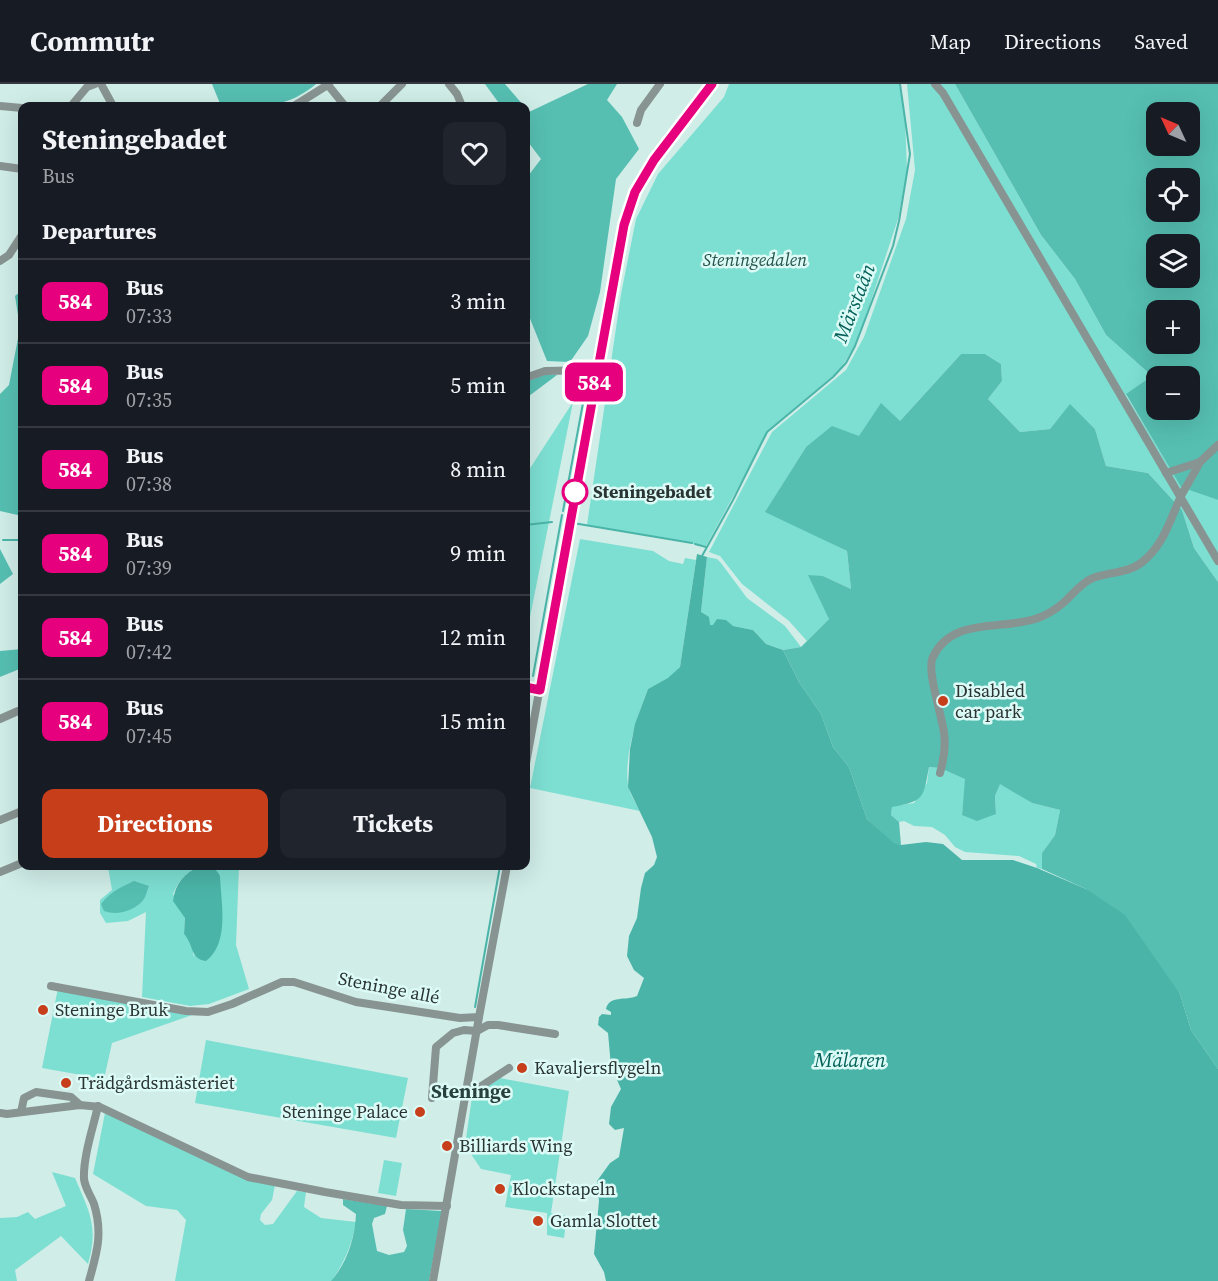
<!DOCTYPE html>
<meta charset="utf-8">
<style>
:root{--surface:#171b24;--page:#20242c;--text:#f1f3f6;--muted:#9ea1a6;--line:#363941;--accent:#c73e1b}
body{margin:0;font-family:"Source Serif 4",serif;background:var(--page);color:var(--text);height:100vh;display:flex;flex-direction:column;font-size:22px;white-space:nowrap}
*{box-sizing:border-box;margin:0}
p{font-size:20px;color:var(--muted)}
.icon{flex:none;width:33px;height:33px;fill:none;stroke:currentColor;stroke-width:2;stroke-linecap:round;stroke-linejoin:round}
.map{position:relative;flex:1;overflow:hidden}
.drawer{position:absolute;left:18px;top:18px;width:512px;height:768px;display:flex;flex-direction:column;background:var(--surface);border-radius:12px;box-shadow:0 6px 24px #0002}
.drawer>*{flex:none}
.badge{padding:0 12px;border-radius:9px;font-size:21px;line-height:39px}
.needle{width:39px;rotate:314deg}
.buttons{position:absolute;left:1146px;top:18px;display:grid;gap:12px}
.buttons a{display:grid;place-items:center;width:54px;height:54px;border-radius:12px;background:var(--surface);box-shadow:0 6px 24px #0002;font-size:30px}
.map>.badge{position:absolute;translate:-50% -50%;box-shadow:0 0 0 3px #fff}
h2{padding:0 24px;font-size:22px;line-height:54px}
.round{display:grid;place-items:center;flex:none;width:63px;height:63px;border-radius:12px;background:var(--page)}
.overview{display:flex;align-items:center;justify-content:space-between;height:102px;padding:0 24px}
h1{font-size:28px;font-weight:700;line-height:45px}
.primary-button{display:flex;gap:12px;margin-top:auto;padding:12px 24px}
.primary-button a{flex:1;height:69px;border-radius:12px;background:var(--accent);color:#fff;font-size:24px;font-weight:700;line-height:69px;text-align:center}
.primary-button a+a{background:var(--page);color:var(--text)}
ul{padding:0;list-style:none}
li{display:flex;align-items:center;gap:18px;height:84px;padding:0 24px;border-top:2px solid var(--line)}
li div{flex:1}
li b{display:block;font-size:22px}
li em{font-style:normal}
li .badge{min-width:66px;font-weight:700;text-align:center}
header{display:flex;align-items:center;gap:36px;box-sizing:border-box;height:84px;padding:0 30px;background:var(--surface);border-bottom:2px solid var(--line)}
header strong{font-size:28px}
nav{display:flex;gap:33px;margin-inline-start:auto;font-size:21px}
.map>svg:first-child{display:block}
.green{fill:#7ddfd2}
.forest{fill:#56bfb2;fill-rule:evenodd}
.water{fill:#4bb4a8}
.lines{fill:none;stroke-linecap:round;stroke-linejoin:round}
.stream{stroke:#4bb4a8;stroke-width:2}
.minor{stroke:#889492;stroke-width:8}
.line-casing{stroke:#fff;stroke-width:14}
.line{stroke:#e6007e;stroke-width:9}
.stop-dot{fill:#fff;stroke:#e6007e;stroke-width:3}
.poi-dot{fill:#c73e1b;stroke:#ddfbf6;stroke-width:2}
.labels{text-anchor:middle;stroke-width:5;stroke-linejoin:round;paint-order:stroke}
.park-label{font-size:18px;font-style:italic;fill:#25534d;stroke:#ddfbf6}
.stop-label{font-size:18px;font-weight:bold;fill:#2a3533;stroke:#ddfbf6;text-anchor:start}
.poi-label{font-size:18px;fill:#2a3533;stroke:#ddfbf6;text-anchor:start}
.street-label{font-size:18px;fill:#2a3533;stroke:#ddfbf6}
.water-label{font-size:20px;font-style:italic;fill:#046159;stroke:#ddfbf6}
.neighbourhood-label{font-size:20px;font-weight:bold;fill:#28413e;stroke:#ddfbf6}
</style>
<header>
<strong>Commutr</strong>
<nav><a>Map</a><a>Directions</a><a>Saved</a></nav>
</header>
<div class="map">
<svg width="1218" height="1197" viewBox="0 0 1218 1197">
<rect width="100%" height="100%" fill="#d0ede8"/>
<g class="green">
<path d="M 729,0 L 899,0 L 905,33 L 907,87 L 898,135 L 858,256 L 840,286 L 770,345 L 706,462 L 587,441 L 621,210 L 636,135 L 658,90 L 724,13 Z"/>
<path d="M 907,0 L 955,0 L 1041,151 L 1075,195 L 1106,251 L 1152,292 L 1126,311 L 1181,402 L 1218,416 L 1218,498 L 1194,464 L 1182,426 L 1148,389 L 1106,382 L 1095,345 L 1070,321 L 1050,345 L 1020,348 L 988,315 L 1002,297 L 1001,280 L 985,270 L 961,270 L 900,337 L 859,353 L 806,363 L 766,427 L 847,467 L 851,505 L 823,492 L 829,535 L 807,557 L 789,537 L 742,500 L 720,472 L 709,468 L 772,348 L 846,286 L 864,253 L 906,135 L 915,86 Z"/>
<path d="M 573,318 L 526,553 L 525,392 Z"/>
<path d="M 580,455 L 653,467 L 669,477 L 683,480 L 685,474 L 696,476 L 680,583 L 669,594 L 648,605 C 637,634 624,670 628,701 C 630,710 636,720 640,727 L 530,704 Z"/>
<path d="M 707,473 L 717,475 L 721,479 L 747,514 L 785,542 L 801,563 L 783,566 L 766,560 L 753,546 L 733,542 L 710,541 L 701,528 Z"/>
<path d="M 929,683 L 940,684 L 966,695 L 962,731 L 996,730 L 995,712 L 1000,699 L 1032,719 L 1060,726 L 1055,751 L 1042,769 L 1042,785 L 1037,784 L 1036,780 L 1019,772 L 965,768 L 955,763 L 945,751 L 932,743 L 914,742 L 904,737 L 899,738 L 891,731 L 892,722 L 914,719 L 927,699 Z"/>
<path d="M 65,782 L 200,782 C 187,787 178,797 173,810 L 185,834 L 184,850 L 191,857 L 194,873 L 216,785 L 209,782 L 239,782 L 236,861 L 249,905 L 209,920 L 190,922 L 142,913 L 146,828 L 128,837 L 106,839 L 100,829 L 100,816 L 112,806 L 108,783 L 63,785 Z"/>
<path d="M 58,904 L 195,930 L 112,959 L 104,995 L 42,984 Z"/>
<path d="M 206,956 L 408,994 L 396,1054 L 195,1019 Z"/>
<path d="M 500,994 L 569,1007 L 551,1129 L 567,1132 L 564,1154 L 547,1151 L 547,1129 L 505,1123 L 511,1091 L 481,1085 L 465,1061 L 472,1013 Z"/>
<path d="M 105,1029 L 275,1101 L 272,1116 L 261,1130 L 260,1136 L 265,1141 L 273,1140 L 297,1107 L 306,1108 L 304,1123 L 321,1134 L 356,1138 C 352,1160 345,1177 333,1195 L 331,1197 L 175,1197 L 186,1136 L 177,1126 L 146,1122 L 93,1090 Z"/>
<path d="M 384,1076 L 402,1079 L 396,1112 L 378,1109 Z"/>
<path d="M 52,1088 L 75,1094 C 89,1127 99,1143 88,1180 L 61,1152 L 15,1186 L 17,1197 L 0,1197 L 0,1134 L 17,1133 L 28,1128 L 35,1135 L 66,1122 Z"/>
</g>
<g class="forest">
<path d="M 212,0 L 316,0 C 285,26 259,22 221,22 Z"/>
<path d="M 485,0 L 505,0 L 524,22 L 501,22 Z"/>
<path d="M 588,0 L 617,0 L 607,16 L 622,33 L 639,65 L 616,95 L 600,208 L 588,252 L 570,278 L 547,277 L 525,222 L 525,96 L 541,75 L 525,54 L 525,23 L 529,28 Z"/>
<path d="M 955,0 L 1218,0 L 1218,416 L 1181,403 L 1126,310 L 1152,292 L 1106,251 L 1075,195 L 1041,151 ZM 1156,28 L 1190,28 L 1190,62 L 1156,62 ZM 1156,94 L 1190,94 L 1190,128 L 1156,128 ZM 1156,160 L 1190,160 L 1190,194 L 1156,194 ZM 1156,226 L 1190,226 L 1190,260 L 1156,260 ZM 1156,292 L 1190,292 L 1190,326 L 1156,326 Z"/>
<path d="M 22,206 L 22,432 L 0,427 L 0,310 L 9,301 L 20,244 L 15,212 Z"/>
<path d="M 961,270 L 985,270 L 1001,280 L 1002,297 L 988,315 L 1020,348 L 1050,345 L 1070,320 L 1095,345 L 1106,382 L 1148,389 L 1182,426 L 1194,464 L 1218,498 L 1218,985 L 1191,946 L 1180,910 L 1086,805 L 1042,785 L 1042,769 L 1055,751 L 1060,726 L 1032,719 L 1000,700 L 995,712 L 996,730 L 977,737 L 962,731 L 965,695 L 940,684 L 929,683 C 923,714 925,717 892,723 L 891,731 L 899,738 L 901,761 L 894,760 L 867,735 L 849,683 L 833,663 L 821,630 L 799,598 L 783,566 L 801,563 L 829,535 L 808,491 L 823,492 L 851,505 L 847,467 L 765,428 L 806,363 L 832,342 L 859,352 L 881,319 L 900,337 Z"/>
<path d="M 547,290 L 557,291 L 525,315 L 525,298 Z"/>
<path d="M 0,465 L 13,490 L 0,500 Z"/>
<path d="M 22,565 L 22,584 L 0,593 L 0,567 Z"/>
<path d="M 134,797 L 149,802 C 147,806 146,812 144,815 C 135,827 117,832 104,827 L 101,820 C 110,808 121,803 134,797 Z"/>
<path d="M 343,1115 L 387,1122 L 385,1130 L 374,1134 L 372,1140 L 377,1167 L 389,1171 L 404,1168 L 407,1162 L 403,1146 L 406,1125 L 442,1127 L 429,1197 L 331,1197 C 347,1179 355,1154 356,1130 L 343,1121 Z"/>
</g>
<g class="water">
<path d="M 697,470 L 707,473 L 701,528 L 709,533 L 710,541 L 713,541 L 717,535 L 726,536 L 733,542 L 753,546 L 766,560 L 783,566 L 799,598 L 821,630 L 833,663 L 849,683 L 867,735 L 894,759 L 901,761 L 926,758 L 943,760 L 962,776 L 1013,776 L 1037,784 L 1086,805 L 1125,831 L 1180,910 L 1191,946 L 1218,985 L 1218,1197 L 606,1197 L 604,1188 L 594,1170 L 599,1117 L 597,1097 L 610,1079 L 619,1073 L 624,1044 L 615,1046 L 609,1040 L 611,1023 L 621,1005 L 611,982 L 608,949 L 598,941 L 599,933 L 602,930 L 611,931 L 611,928 L 606,925 C 609,911 626,917 637,912 L 644,894 L 634,886 L 627,872 L 629,852 L 637,834 L 641,804 L 645,789 L 654,781 L 657,773 L 652,753 L 628,703 L 630,665 L 635,640 L 648,605 L 668,594 L 680,583 Z"/>
<path d="M 200,782 C 211,781 215,783 220,792 C 221,819 230,859 206,877 C 190,875 194,861 184,850 L 185,834 L 173,817 C 175,800 184,789 200,782 Z"/>
</g>
<g class="lines">
<g class="stream">
<path d="M 563,427 L 588,292"/>
<path d="M 573,439 L 692,459"/>
<path d="M 525,441 L 552,438"/>
<path d="M 3,456 L 22,456"/>
<path d="M 695,460 L 706,463"/>
<path d="M 702,472 L 733,416 L 767,348 L 833,293 L 846,279 L 855,262 L 893,162 L 899,137 L 910,70 L 900,0"/>
<path d="M 533,592 L 562,431"/>
<path d="M 525,635 L 529,612"/>
<path d="M 475,923 L 500,782"/>
</g>
<g class="minor">
<path d="M 101,0 L 113,22"/>
<path d="M 449,0 L 457,10 L 462,22"/>
<path d="M 935,0 L 943,9 L 1218,477"/>
<path d="M 328,1 L 345,22"/>
<path d="M 0,22 L 22,24"/>
<path d="M 71,22 L 87,3 L 95,0"/>
<path d="M 294,22 L 329,0"/>
<path d="M 380,22 L 402,0"/>
<path d="M 637,39 L 641,26 L 660,0"/>
<path d="M 0,82 L 22,85"/>
<path d="M 0,177 L 9,171 L 22,151"/>
<path d="M 525,294 L 545,287 L 597,286"/>
<path d="M 1166,389 L 1200,378 L 1218,361"/>
<path d="M 525,603 L 540,606"/>
<path d="M 0,635 L 18,627 L 22,628"/>
<path d="M 525,685 L 624,141 L 635,108 L 654,76 L 711,0"/>
<path d="M 940,689 C 944,675 946,663 944,649 C 942,631 926,586 933,573 C 952,532 1003,547 1038,534 C 1046,531 1056,525 1062,520 C 1072,512 1080,499 1093,494 C 1108,488 1128,489 1141,479 C 1163,462 1169,439 1180,414 C 1186,402 1194,390 1200,378"/>
<path d="M 0,736 L 22,727"/>
<path d="M 0,788 L 22,779"/>
<path d="M 51,902 L 186,927 L 208,928 L 232,920 L 282,898 L 294,898 L 356,918 L 460,934 L 479,933 L 507,782"/>
<path d="M 466,1012 L 509,984"/>
<path d="M 432,1014 L 436,963 L 453,949 L 464,946 L 477,947 L 488,941 L 498,941 L 555,950"/>
<path d="M 21,1028 L 24,1014 L 36,1008 L 71,1013 L 80,1021"/>
<path d="M 0,1029 L 7,1030 L 80,1021 L 100,1023 L 248,1093 L 325,1108 L 401,1121 L 447,1122"/>
<path d="M 89,1197 C 97,1169 103,1149 94,1120 C 91,1112 85,1104 84,1095 C 83,1073 93,1044 98,1022"/>
<path d="M 433,1197 L 479,933"/>
</g>
</g>
<g class="lines">
<g class="line-casing">
<path id="line" d="M 525,603 L 540,606 L 624,141 L 635,108 L 654,76 L 712,0"/>
</g>
<use href="#line" class="line"/>
</g>
<circle class="stop-dot" cx="575" cy="408" r="12"/>
<g class="poi-dot">
<circle cx="943" cy="617" r="6"/>
<circle cx="43" cy="926" r="6"/>
<circle cx="522" cy="984" r="6"/>
<circle cx="66" cy="999" r="6"/>
<circle cx="420" cy="1028" r="6"/>
<circle cx="447" cy="1062" r="6"/>
<circle cx="500" cy="1105" r="6"/>
<circle cx="538" cy="1137" r="6"/>
</g>
<g class="labels">
<g class="park-label">
<text x="755" y="182">Steningedalen</text>
</g>
<g class="stop-label">
<text x="593" y="414">Steningebadet</text>
</g>
<g class="poi-label">
<text x="955" y="613">Disabled<tspan x="955" dy="21">car park</tspan></text>
<text x="55" y="932">Steninge Bruk</text>
<text x="534" y="990">Kavaljersflygeln</text>
<text x="78" y="1005">Trädgårdsmästeriet</text>
<text x="408" y="1034" text-anchor="end">Steninge Palace</text>
<text x="459" y="1068">Billiards Wing</text>
<text x="512" y="1111">Klockstapeln</text>
<text x="550" y="1143">Gamla Slottet</text>
</g>
<g class="street-label">
<text transform="translate(389 904) rotate(11)" y="6">Steninge allé</text>
</g>
<g class="water-label">
<text transform="translate(854 219) rotate(-69)" y="7">Märstaån</text>
<text x="850" y="983">Mälaren</text>
</g>
<g class="neighbourhood-label">
<text x="471" y="1014">Steninge</text>
</g>
</g>
</svg>
<div class="buttons">
<a><svg class="needle" viewBox="-14 -14 28 28"><path d="M0-13l5 13h-10z" fill="#e53935"/><path d="M0 13l5-13h-10z" fill="#9ea1a6"/></svg></a>
<a><svg class="icon" aria-label="locate" viewBox="0 0 24 24"><circle cx="12" cy="12" r="6"/><path d="M12 2v4M12 18v4M2 12h4M18 12h4"/></svg></a>
<a><svg class="icon" aria-label="layers" viewBox="0 0 24 24"><path d="M12 4l9 5-9 5-9-5zM3 14l9 5 9-5"/></svg></a>
<a>+</a>
<a>−</a>
</div>
<b class="badge" style="left:594px;top:298px;background:#e6007e;color:#fff">584</b>
<section class="drawer">
<div class="overview"><div><h1>Steningebadet</h1><p>Bus</p></div><a class="round"><svg class="icon" aria-label="heart" viewBox="0 0 24 24"><path d="M12 20l-8-8c-3-5 5-10 8-4 3-6 11-1 8 4z"/></svg></a></div>
<h2>Departures</h2>
<ul>
<li><span class="badge" style="background:#e6007e;color:#fff">584</span><div><b>Bus</b><p>07:33</p></div><em>3 min</em></li>
<li><span class="badge" style="background:#e6007e;color:#fff">584</span><div><b>Bus</b><p>07:35</p></div><em>5 min</em></li>
<li><span class="badge" style="background:#e6007e;color:#fff">584</span><div><b>Bus</b><p>07:38</p></div><em>8 min</em></li>
<li><span class="badge" style="background:#e6007e;color:#fff">584</span><div><b>Bus</b><p>07:39</p></div><em>9 min</em></li>
<li><span class="badge" style="background:#e6007e;color:#fff">584</span><div><b>Bus</b><p>07:42</p></div><em>12 min</em></li>
<li><span class="badge" style="background:#e6007e;color:#fff">584</span><div><b>Bus</b><p>07:45</p></div><em>15 min</em></li>
</ul>
<div class="primary-button"><a>Directions</a><a>Tickets</a></div>
</section>
</div>
